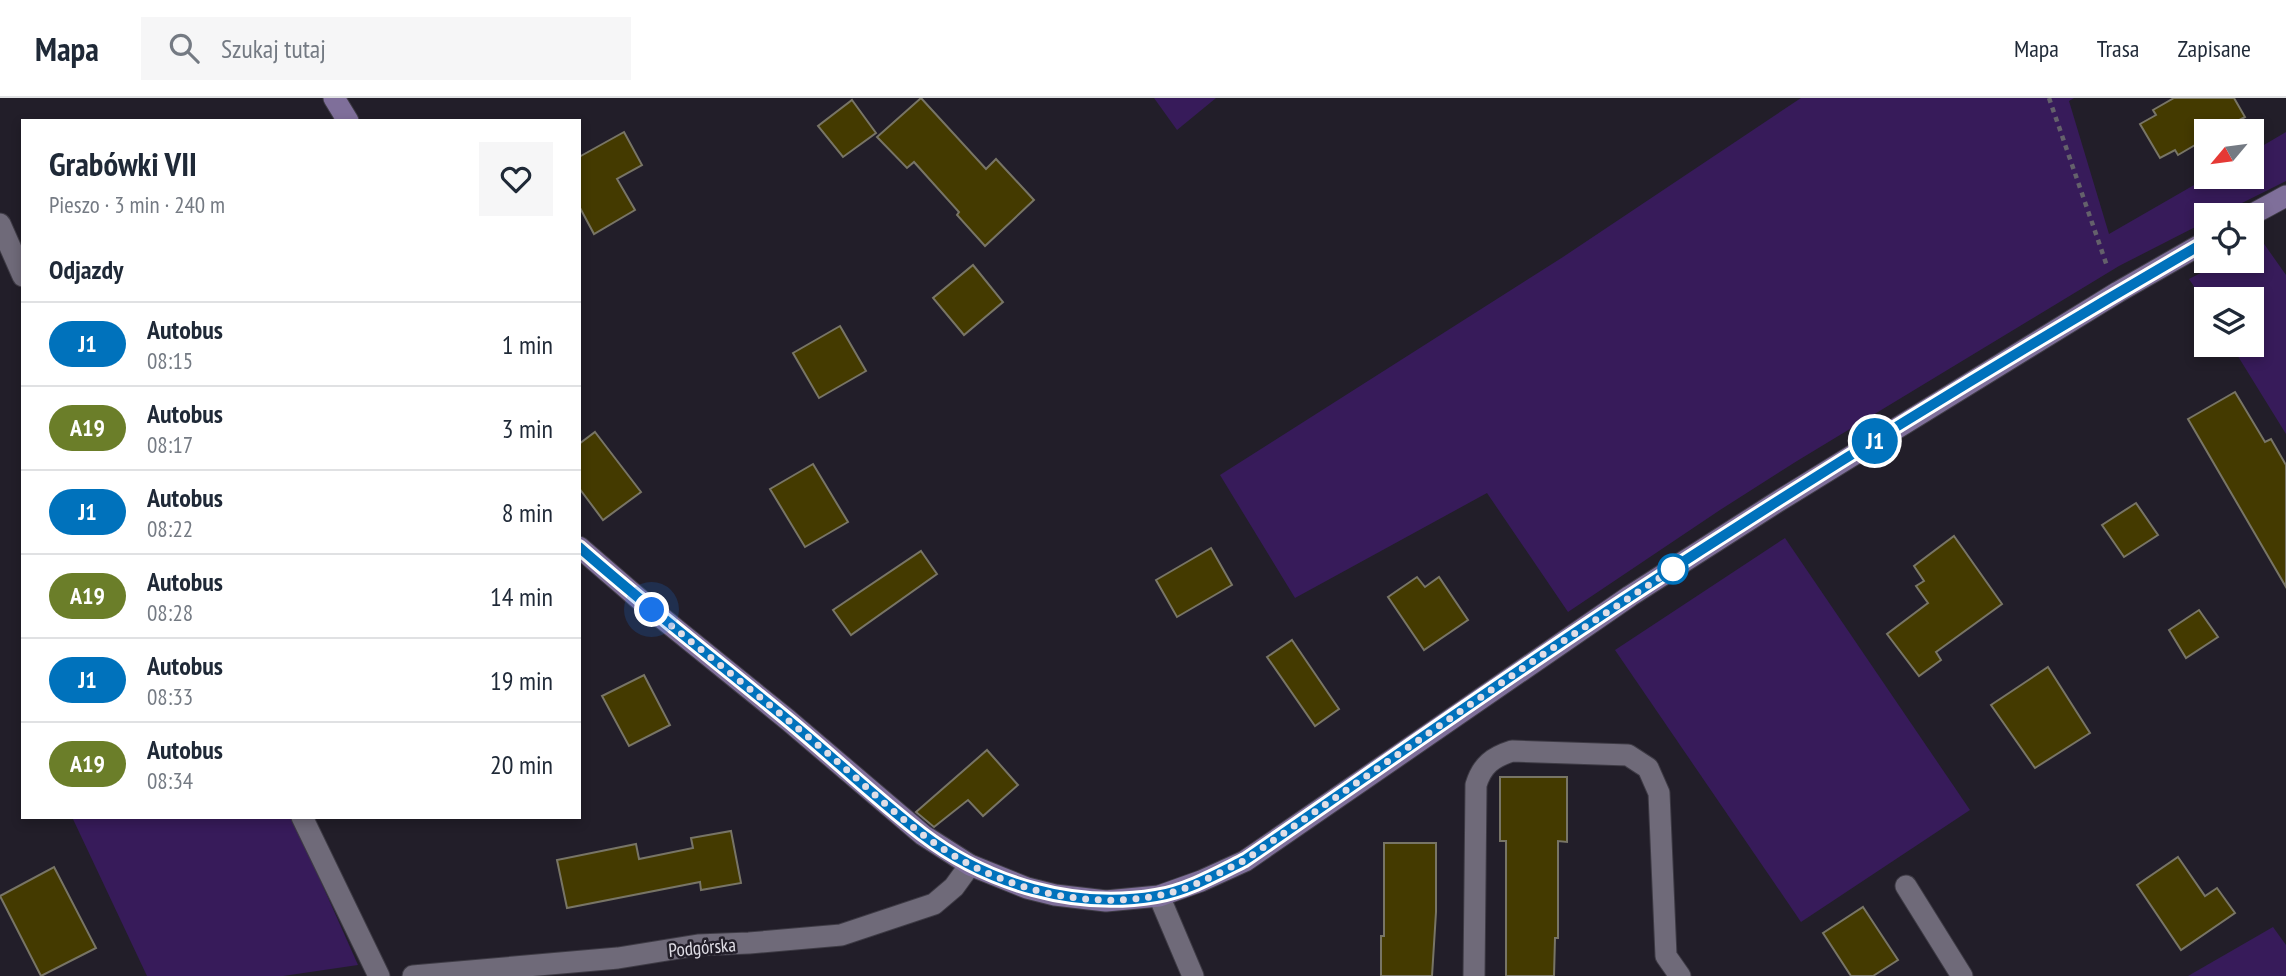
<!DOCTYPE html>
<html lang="pl">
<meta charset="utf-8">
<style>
:root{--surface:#fff;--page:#f6f6f7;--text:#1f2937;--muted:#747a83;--line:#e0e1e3}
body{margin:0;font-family:"PT Sans Narrow",sans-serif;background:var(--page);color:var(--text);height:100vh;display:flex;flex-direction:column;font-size:26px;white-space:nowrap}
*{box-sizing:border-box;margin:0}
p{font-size:23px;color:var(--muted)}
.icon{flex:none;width:38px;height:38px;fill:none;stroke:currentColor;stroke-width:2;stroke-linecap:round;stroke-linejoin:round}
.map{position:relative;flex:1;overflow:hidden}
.panel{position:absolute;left:21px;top:21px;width:560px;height:700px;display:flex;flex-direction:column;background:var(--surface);border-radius:0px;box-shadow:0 4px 10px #0003}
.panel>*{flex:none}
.badge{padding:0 14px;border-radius:23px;font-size:24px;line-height:46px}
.needle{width:46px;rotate:241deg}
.controls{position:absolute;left:2194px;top:21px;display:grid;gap:14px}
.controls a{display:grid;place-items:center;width:70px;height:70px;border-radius:0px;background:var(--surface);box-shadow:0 4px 10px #0003;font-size:35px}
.you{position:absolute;width:35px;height:35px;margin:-18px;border:5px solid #fff;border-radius:50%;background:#1a73e8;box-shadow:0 0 0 10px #1a73e833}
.map>.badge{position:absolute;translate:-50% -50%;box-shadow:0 0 0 4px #fff}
h2{padding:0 28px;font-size:26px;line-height:63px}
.round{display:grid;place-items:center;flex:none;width:74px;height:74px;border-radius:0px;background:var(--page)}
.head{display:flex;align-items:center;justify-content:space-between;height:119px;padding:0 28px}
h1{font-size:33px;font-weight:700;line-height:52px}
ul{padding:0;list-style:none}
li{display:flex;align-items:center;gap:21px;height:84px;padding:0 28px;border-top:2px solid var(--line)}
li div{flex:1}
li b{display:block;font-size:26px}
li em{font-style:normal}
li .badge{min-width:77px;font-weight:700;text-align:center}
header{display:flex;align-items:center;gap:42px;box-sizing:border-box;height:98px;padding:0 35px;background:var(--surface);border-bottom:2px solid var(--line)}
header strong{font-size:33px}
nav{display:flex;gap:38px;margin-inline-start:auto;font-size:24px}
.search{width:490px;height:63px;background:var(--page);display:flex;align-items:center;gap:18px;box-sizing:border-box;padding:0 24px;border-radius:0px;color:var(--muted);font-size:26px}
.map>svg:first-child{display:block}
.green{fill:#371b5a}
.building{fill:#443a00;stroke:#787566;stroke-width:2}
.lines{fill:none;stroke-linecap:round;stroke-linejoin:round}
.lane-casing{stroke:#3e3b45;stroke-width:23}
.street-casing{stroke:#3e3b45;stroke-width:23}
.secondary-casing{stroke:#3e3b45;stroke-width:23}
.path{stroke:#64616b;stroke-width:4.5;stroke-dasharray:5 5;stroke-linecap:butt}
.lane{stroke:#6f6a79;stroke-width:21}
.street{stroke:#6f6a79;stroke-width:21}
.secondary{stroke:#7f6f9a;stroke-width:21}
.line-casing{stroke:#fff;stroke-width:16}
.line{stroke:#0072bc;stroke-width:10}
.walk{stroke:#e0dee6;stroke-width:7;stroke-dasharray:0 12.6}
.stop-dot{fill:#fff;stroke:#0072bc;stroke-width:3.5}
.labels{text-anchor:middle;stroke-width:5;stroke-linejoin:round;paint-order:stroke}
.street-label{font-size:19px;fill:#e0dee6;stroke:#221e29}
</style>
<header>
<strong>Mapa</strong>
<div class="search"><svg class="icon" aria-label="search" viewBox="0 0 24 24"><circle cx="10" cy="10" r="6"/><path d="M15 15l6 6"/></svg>Szukaj tutaj</div>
<nav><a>Mapa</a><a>Trasa</a><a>Zapisane</a></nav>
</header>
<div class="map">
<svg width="2286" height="878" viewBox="0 0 2286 878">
<rect width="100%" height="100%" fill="#221e29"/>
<g class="green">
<path d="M 1154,0 L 1216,0 L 1177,32 Z"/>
<path d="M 1801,0 L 2074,0 L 2069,3 L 2109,136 L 2208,79 L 2252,79 L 2252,54 L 2286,34 L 2286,83 L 2218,117 L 2207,117 L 2207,123 L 2119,168 L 1797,363 L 1720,412 L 1568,514 L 1487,395 L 1295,500 L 1220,377 L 1563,159 Z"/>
<path d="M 2262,143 L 2286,177 L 2286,336 L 2231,247 L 2252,247 L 2252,201 L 2207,201 L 2207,208 L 2189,181 L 2224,163 L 2252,163 L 2252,148 Z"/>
<path d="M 1785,440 L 1970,712 L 1801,824 L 1615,552 Z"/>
<path d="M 72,719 L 292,719 L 358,867 L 283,878 L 147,878 Z"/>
<path d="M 2273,829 L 2286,847 L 2286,878 L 2188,878 Z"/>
</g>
<g class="building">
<path d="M 921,0 L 986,71 L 996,61 L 1034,102 L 985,148 L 957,117 L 959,114 L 914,64 L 907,70 L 877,39 Z"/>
<path d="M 2174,0 L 2234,0 L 2245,19 L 2219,33 L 2207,33 L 2207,40 L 2178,57 L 2175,52 L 2160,60 L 2140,26 L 2156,17 L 2153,12 Z"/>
<path d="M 852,2 L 876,35 L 843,59 L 818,28 Z"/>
<path d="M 624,34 L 642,67 L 617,81 L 635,112 L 594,136 L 579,108 L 579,59 Z"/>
<path d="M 973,167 L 1003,204 L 964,237 L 933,200 Z"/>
<path d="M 840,228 L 866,273 L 819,300 L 793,255 Z"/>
<path d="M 2235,294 L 2265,344 L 2271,341 L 2286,367 L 2286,489 L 2188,321 Z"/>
<path d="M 595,334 L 641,394 L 603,422 L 579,390 L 579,346 Z"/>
<path d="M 813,366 L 848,424 L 805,449 L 770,391 Z"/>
<path d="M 2136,405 L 2158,437 L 2124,459 L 2102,427 Z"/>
<path d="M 1954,438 L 2002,506 L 1936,554 L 1941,562 L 1919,578 L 1887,536 L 1928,505 L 1916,488 L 1924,483 L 1914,468 Z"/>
<path d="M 1211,450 L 1232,487 L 1177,519 L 1156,482 Z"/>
<path d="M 921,453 L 937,476 L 851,537 L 833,512 Z"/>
<path d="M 1417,479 L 1425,489 L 1439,479 L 1468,522 L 1424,552 L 1388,499 Z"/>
<path d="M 2199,512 L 2218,539 L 2186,560 L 2169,532 Z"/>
<path d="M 1292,542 L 1339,611 L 1315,628 L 1267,559 Z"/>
<path d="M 2048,569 L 2090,635 L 2035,670 L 1991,607 Z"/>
<path d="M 644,577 L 670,627 L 629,648 L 602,598 Z"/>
<path d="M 987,652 L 1018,687 L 983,718 L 968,702 L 934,729 L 916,714 Z"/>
<path d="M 1500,679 L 1567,679 L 1567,744 L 1558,743 L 1558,840 L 1555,840 L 1554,878 L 1506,878 L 1506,743 L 1500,743 Z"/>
<path d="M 731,733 L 741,785 L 701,792 L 700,784 L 567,810 L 557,762 L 636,746 L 639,761 L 693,750 L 691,740 Z"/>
<path d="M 1384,745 L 1436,745 L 1436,814 L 1432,878 L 1381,878 L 1381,838 L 1384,838 Z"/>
<path d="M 2178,759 L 2205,798 L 2217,790 L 2235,815 L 2181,852 L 2137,787 Z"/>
<path d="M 54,769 L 96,850 L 41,878 L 0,798 Z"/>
<path d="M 1863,809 L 1898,862 L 1873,878 L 1851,878 L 1823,835 Z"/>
</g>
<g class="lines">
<g class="lane-casing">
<g id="lane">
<path d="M 1906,788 L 1962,878"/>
<path d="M 1474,878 L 1476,687 C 1482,667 1493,659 1512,653 L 1628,657 L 1648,670 L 1659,695 L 1666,858 L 1680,878"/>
</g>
</g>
<g class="street-casing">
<g id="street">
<path d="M 0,126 L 23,178"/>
<path d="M 302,719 L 379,878"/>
<path d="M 1159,798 L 1193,878"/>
<path d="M 413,878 L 618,860 L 698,847 L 749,845 L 841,837 L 934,806 L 954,789 L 970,767"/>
</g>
</g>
<g class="secondary-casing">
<g id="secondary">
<path d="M 334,0 L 348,23"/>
<path d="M 2251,117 L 2286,98"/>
<path d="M 579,449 L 652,512 L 788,622 L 923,737 L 970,767 L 1027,790 L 1055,797 L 1106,803 L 1159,798 L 1201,783 L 1245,763 L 1630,498 L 1777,404 L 2118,194 L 2207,143"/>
</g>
</g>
<path class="path" d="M 2049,0 L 2107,168"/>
<use href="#lane" class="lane"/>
<use href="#street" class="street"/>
<use href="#secondary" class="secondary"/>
</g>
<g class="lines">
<g class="line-casing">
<path id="line" d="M 579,449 C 647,509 718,564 788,622 C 833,659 875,700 922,736 C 987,786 1075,812 1156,798 C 1187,793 1217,776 1245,762 C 1373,674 1499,584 1629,499 C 1818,375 2012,256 2207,143"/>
</g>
<use href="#line" class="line"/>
<path class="walk" d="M 652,512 C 710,559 768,605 825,653 C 857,680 888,710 922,736 C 987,786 1075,813 1156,798 C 1187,793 1217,776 1245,762 L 1539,559 L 1673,471"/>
</g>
<circle class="stop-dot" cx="1673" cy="471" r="14"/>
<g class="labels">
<g class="street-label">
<text transform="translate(702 849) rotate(-5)" y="7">Podgórska</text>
</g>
</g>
</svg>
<div class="controls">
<a><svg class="needle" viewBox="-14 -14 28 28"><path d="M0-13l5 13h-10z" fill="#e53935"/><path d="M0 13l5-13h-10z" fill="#747a83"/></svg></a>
<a><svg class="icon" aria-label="locate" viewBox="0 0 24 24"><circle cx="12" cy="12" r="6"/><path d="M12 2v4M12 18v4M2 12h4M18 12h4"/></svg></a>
<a><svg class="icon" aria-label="layers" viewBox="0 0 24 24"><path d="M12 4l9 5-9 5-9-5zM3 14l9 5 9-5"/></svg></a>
</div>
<div class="you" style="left:652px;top:512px"></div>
<b class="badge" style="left:1875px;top:343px;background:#0072bc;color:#fff">J1</b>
<section class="panel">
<div class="head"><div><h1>Grabówki VII</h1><p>Pieszo · 3 min · 240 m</p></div><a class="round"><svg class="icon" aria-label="heart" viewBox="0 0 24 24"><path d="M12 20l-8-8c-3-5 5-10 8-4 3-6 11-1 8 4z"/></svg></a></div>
<h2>Odjazdy</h2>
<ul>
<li><span class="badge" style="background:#0072bc;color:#fff">J1</span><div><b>Autobus</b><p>08:15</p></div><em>1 min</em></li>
<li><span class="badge" style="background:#6b7e29;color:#fff">A19</span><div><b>Autobus</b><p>08:17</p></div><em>3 min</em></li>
<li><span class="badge" style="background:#0072bc;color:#fff">J1</span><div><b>Autobus</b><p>08:22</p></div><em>8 min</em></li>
<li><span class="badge" style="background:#6b7e29;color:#fff">A19</span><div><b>Autobus</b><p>08:28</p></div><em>14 min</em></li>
<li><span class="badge" style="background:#0072bc;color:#fff">J1</span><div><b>Autobus</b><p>08:33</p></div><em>19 min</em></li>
<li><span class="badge" style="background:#6b7e29;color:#fff">A19</span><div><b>Autobus</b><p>08:34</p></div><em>20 min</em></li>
</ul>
</section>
</div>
